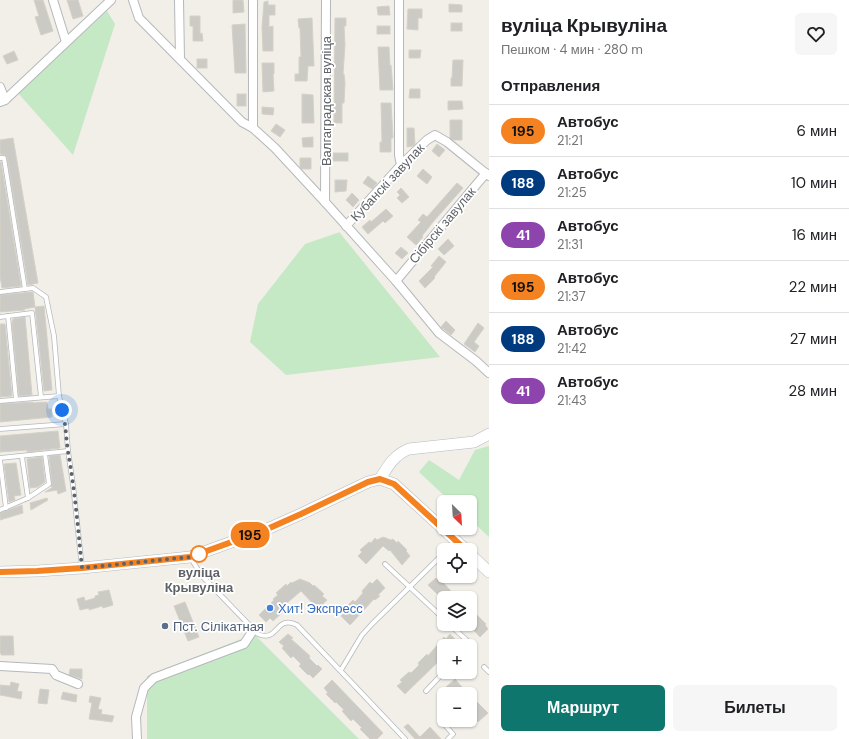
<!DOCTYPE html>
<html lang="ru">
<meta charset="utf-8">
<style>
:root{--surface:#fff;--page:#f6f6f6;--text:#202124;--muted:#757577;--line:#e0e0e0;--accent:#0f766e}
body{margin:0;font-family:"DM Sans",sans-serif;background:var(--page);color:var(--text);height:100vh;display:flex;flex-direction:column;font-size:15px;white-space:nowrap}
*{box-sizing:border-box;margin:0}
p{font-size:13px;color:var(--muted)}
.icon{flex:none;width:22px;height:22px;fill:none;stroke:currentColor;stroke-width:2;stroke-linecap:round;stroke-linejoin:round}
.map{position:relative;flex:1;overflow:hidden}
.sheet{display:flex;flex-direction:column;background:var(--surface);width:360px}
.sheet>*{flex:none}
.badge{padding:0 8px;border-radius:13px;font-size:14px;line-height:26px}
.needle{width:26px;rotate:155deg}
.tools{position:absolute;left:437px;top:495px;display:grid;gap:8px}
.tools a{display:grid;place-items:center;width:40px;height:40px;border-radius:6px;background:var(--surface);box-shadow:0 1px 3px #0004;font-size:20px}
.you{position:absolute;width:20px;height:20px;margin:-10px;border:3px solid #fff;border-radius:50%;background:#1a73e8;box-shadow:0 0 0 6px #1a73e833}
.map>.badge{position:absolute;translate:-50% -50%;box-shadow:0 0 0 2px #fff}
h2{padding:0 12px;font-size:15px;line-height:36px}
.round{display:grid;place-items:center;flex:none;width:42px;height:42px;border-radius:6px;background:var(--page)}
.headline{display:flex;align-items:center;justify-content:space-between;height:68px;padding:0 12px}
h1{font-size:19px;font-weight:800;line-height:30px}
.action{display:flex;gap:8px;margin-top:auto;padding:8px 12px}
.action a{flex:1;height:46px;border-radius:6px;background:var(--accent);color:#fff;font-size:16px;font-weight:800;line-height:46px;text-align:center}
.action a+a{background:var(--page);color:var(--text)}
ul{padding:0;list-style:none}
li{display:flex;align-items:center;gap:12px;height:52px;padding:0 12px;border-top:1px solid var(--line)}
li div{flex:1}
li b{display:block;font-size:15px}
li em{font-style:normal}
li .badge{min-width:44px;font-weight:700;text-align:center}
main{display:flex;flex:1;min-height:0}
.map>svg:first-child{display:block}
.green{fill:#c5e8c5}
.building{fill:#cccac5;stroke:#d6d1c6}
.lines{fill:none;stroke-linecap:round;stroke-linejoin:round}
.service-casing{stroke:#b5b8bc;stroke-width:5.5}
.minor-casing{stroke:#b5b8bc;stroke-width:10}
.secondary-casing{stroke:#b6babf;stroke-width:12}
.service{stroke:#fff;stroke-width:4}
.minor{stroke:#fff;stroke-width:8}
.secondary{stroke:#fff;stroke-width:11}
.line-casing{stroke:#fff;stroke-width:9}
.line{stroke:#f58220;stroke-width:6}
.walk{stroke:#5f6368;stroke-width:4;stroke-dasharray:0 7.2}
.stop-dot{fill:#fff;stroke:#f58220;stroke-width:2}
.shop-dot{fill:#3f7fe0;stroke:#fff;stroke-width:1.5}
.service-dot{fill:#5c6f8a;stroke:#fff;stroke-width:1.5}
.labels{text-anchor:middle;stroke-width:3.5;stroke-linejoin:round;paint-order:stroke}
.street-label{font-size:13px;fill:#5f6368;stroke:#fff}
.stop-label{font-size:13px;font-weight:bold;fill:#5f6368;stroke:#fff}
.shop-label{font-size:13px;fill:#366cbe;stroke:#fff;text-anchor:start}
.service-label{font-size:13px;fill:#4e5e75;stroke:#fff;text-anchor:start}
</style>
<main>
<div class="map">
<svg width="489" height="739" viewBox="0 0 489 739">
<rect width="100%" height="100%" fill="#f1efe8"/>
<g class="green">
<path d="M 107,11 L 115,24 L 73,155 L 18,93 Z"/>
<path d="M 340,232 L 340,233 L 440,357 L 286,375 L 250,342 L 258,304 L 305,244 Z"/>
<path d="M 489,446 L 489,537 L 470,519 L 470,502 L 451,502 L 419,472 L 429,460 L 459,480 L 475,450 Z"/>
<path d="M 254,634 L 359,739 L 147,739 L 147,676 Z"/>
</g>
<g class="building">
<path d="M 34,0 L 43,0 L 53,31 L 41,35 L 35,17 L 39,16 Z"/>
<path d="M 67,0 L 78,0 L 83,16 L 73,19 Z"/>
<path d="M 233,0 L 243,0 L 244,12 L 233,13 Z"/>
<path d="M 268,1 L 268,5 L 275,5 L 275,15 L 269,15 L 269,27 L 273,26 L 273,51 L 263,51 L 262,27 L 264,2 Z"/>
<path d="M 449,4 L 462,5 L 462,12 L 449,12 Z"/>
<path d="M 389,6 L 390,15 L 378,15 L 377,7 Z"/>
<path d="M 408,9 L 422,9 L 422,18 L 418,18 L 418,30 L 407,29 Z"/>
<path d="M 190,16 L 200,16 L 200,34 L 202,33 L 203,41 L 193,41 L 193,26 L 190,26 Z"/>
<path d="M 312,18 L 314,66 L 308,66 L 307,81 L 295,81 L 295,74 L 299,74 L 299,57 L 301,57 L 300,28 L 299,28 L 298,19 Z"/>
<path d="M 335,18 L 346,18 L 346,26 L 344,26 L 345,45 L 343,74 L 344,74 L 345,83 L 344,103 L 342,103 L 342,123 L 334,123 Z"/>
<rect x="451" y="23" width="11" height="8"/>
<path d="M 245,24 L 246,73 L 235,73 L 232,25 Z"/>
<rect x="377" y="26" width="13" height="8"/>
<path d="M 378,47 L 389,47 L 390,66 L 391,65 L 393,90 L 380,90 Z"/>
<path d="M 409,50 L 421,50 L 420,58 L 409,58 Z"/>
<path d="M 14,51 L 18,60 L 7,64 L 3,56 Z"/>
<rect x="197" y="59" width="10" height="9"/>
<path d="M 453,60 L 463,60 L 462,86 L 451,86 L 451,78 L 452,78 Z"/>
<path d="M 262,63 L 274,63 L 274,74 L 273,74 L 274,91 L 263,92 Z"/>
<path d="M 410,89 L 420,89 L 420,98 L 409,98 Z"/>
<rect x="237" y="94" width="9" height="12"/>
<path d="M 302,94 L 313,95 L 314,123 L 302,123 Z"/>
<path d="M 448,101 L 462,101 L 463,109 L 448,110 Z"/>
<path d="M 381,103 L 391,103 L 393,138 L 391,138 L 391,152 L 380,152 L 380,142 L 382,142 Z"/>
<path d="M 262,107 L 274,108 L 273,115 L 262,114 Z"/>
<path d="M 450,120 L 462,120 L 462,140 L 453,140 L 450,138 Z"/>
<path d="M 276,124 L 285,130 L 280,137 L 271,131 Z"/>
<path d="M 407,128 L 414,128 L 415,144 L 413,146 L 407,147 Z"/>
<path d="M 313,137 L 313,147 L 303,147 L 302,138 Z"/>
<path d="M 13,138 L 38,283 L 28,285 L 7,157 L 5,155 L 0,154 L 0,140 Z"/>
<path d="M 437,144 L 445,150 L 439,157 L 432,151 Z"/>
<rect x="333" y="153" width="15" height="8"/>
<path d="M 300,158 L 311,158 L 311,169 L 302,169 L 300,167 Z"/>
<path d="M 0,162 L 1,162 L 21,286 L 2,288 L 0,276 Z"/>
<path d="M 423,169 L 432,177 L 427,184 L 417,176 Z"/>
<path d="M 368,176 L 377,183 L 372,189 L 363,183 Z"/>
<path d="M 335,180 L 347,180 L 346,191 L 335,192 Z"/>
<path d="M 457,183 L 463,188 L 433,222 L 422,236 L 423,237 L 416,245 L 407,237 L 421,222 L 418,220 L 423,214 L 427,217 Z"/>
<path d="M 401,188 L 409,197 L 402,203 L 397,198 L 400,195 L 397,192 Z"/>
<path d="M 352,193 L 359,200 L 353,207 L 346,200 Z"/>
<path d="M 386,209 L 393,216 L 385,223 L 383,221 L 368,234 L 362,227 L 370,220 L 371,222 Z"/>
<path d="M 448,239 L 454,246 L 444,255 L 438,249 Z"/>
<path d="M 401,247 L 408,253 L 402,259 L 395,253 Z"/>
<path d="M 439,256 L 446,262 L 434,277 L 435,278 L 425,288 L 419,281 L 433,267 L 431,266 Z"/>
<path d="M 32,292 L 33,292 L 35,307 L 24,309 L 25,310 L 0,312 L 0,295 Z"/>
<path d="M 44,306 L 52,390 L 44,391 L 35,307 Z"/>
<path d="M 25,317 L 32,395 L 19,396 L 12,323 L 13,319 Z"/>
<path d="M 446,321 L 455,330 L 451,335 L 441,327 Z"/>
<path d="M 478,323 L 484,328 L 474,342 L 479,346 L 475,352 L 464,344 Z"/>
<path d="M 0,324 L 5,324 L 12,396 L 0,397 Z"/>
<path d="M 33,402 L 33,403 L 47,402 L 48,409 L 52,409 L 52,417 L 0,422 L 0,404 Z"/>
<path d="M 58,431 L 60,448 L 27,452 L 27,450 L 0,452 L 0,436 Z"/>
<path d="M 60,455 L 66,491 L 58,494 L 57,490 L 45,492 L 53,487 L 51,487 L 52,484 L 49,456 Z"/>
<path d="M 42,457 L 45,482 L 38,487 L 30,488 L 27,459 Z"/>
<path d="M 16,463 L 21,495 L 14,496 L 15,500 L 9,502 L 4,464 Z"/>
<path d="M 47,498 L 48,500 L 31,510 L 30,503 Z"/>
<path d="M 22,505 L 23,513 L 0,520 L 0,513 Z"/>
<path d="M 383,537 L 391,540 L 393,539 L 397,543 L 398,541 L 407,550 L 406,551 L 410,556 L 402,565 L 390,550 L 389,551 L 383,546 L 366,564 L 358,556 L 362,552 L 360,550 L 369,542 L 371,543 L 375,538 L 377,540 Z"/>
<path d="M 436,578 L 439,581 L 441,580 L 457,598 L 441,598 L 428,585 Z"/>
<path d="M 300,579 L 310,583 L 313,586 L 314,585 L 324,594 L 322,596 L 327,600 L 318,609 L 301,591 L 280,609 L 283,612 L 273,621 L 270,618 L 266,622 L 259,615 L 274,600 L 273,599 L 278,595 L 276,593 L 286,584 L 287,586 L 291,582 L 292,583 Z"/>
<path d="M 377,579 L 385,588 L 378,595 L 380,596 L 375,600 L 374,599 L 350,625 L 341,616 L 346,611 L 344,609 L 353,600 L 355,602 L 363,593 L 362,591 L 370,582 L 372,584 Z"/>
<path d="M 109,590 L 113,605 L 103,608 L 102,606 L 89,610 L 89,608 L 80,610 L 77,599 L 84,597 L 85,601 L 95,598 L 95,596 L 99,595 L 98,592 Z"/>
<path d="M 185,602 L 199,637 L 188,641 L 174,606 Z"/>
<path d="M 470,611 L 475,616 L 477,615 L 486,624 L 485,625 L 488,629 L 480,637 L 470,626 Z"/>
<path d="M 288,634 L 293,638 L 291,639 L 310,656 L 309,658 L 317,666 L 318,665 L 322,669 L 313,678 L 309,674 L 308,675 L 299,666 L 301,664 L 293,656 L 291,658 L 282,648 L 284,646 L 279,642 Z"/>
<path d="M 450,634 L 458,642 L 454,646 L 444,646 L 444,656 L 405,694 L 397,686 L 402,682 L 400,680 L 409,672 L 411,673 L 419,665 L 418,663 L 427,654 L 428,656 L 444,637 L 446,639 Z"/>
<path d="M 0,636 L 13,636 L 14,655 L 1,655 L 1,653 L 0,653 Z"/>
<path d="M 70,669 L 82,669 L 82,679 L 69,675 Z"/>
<path d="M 455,679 L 461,686 L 469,694 L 451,694 L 445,688 Z"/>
<path d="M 332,680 L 383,733 L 377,739 L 370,739 L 360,729 L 362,728 L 353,719 L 351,721 L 342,711 L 344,710 L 336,702 L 335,703 L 326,694 L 328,693 L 324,688 Z"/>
<path d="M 11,682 L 19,684 L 17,691 L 22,692 L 21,699 L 0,695 L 0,685 L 10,686 Z"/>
<path d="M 40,689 L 49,690 L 47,704 L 38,703 Z"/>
<path d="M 63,692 L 77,695 L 76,702 L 61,699 Z"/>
<path d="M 470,695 L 488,713 L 478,722 L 473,717 L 470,721 Z"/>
<path d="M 90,696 L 101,698 L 98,709 L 102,710 L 101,714 L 114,716 L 112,722 L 89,719 L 92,703 L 89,702 Z"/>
<path d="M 408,724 L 420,737 L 430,727 L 441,739 L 415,739 L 404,727 Z"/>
</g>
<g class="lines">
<g class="service-casing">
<g id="service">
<path d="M 0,158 L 4,158 L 25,289"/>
<path d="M 0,292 L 33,288 L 46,297 L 54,336 L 59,396 L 66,424 L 68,451 L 73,485 L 82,568"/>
<path d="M 8,316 L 16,399"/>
<path d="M 0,317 L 32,313 L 41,397"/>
<path d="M 0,401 L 59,396"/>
<path d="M 0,429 L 66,424"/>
<path d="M 22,457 L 28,498"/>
<path d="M 0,458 L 68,451"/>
<path d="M 0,460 L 6,508"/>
<path d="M 0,510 L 28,498 L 49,484 L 45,454"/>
<path d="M 447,550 L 455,542"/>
<path d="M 190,557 L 202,576 L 258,634 C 279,643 275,614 297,625 L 405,739"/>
<path d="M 385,564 L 444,619"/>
<path d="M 449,624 L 472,645 L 470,647"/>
<path d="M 484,667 L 489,672"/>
<path d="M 341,670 L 362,635 L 372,624 L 444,553"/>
<path d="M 426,691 L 444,672"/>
<path d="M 442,722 L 453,734 L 448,739"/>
</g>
</g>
<g class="minor-casing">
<g id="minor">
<path d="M 53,0 L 66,42"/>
<path d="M 133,0 L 139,18 L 242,122 L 253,128 L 275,148 L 325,202 L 396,281 L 439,333 L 476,361 L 489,373"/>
<path d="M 179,0 L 180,59"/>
<path d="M 253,0 L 253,128"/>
<path d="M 399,0 L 399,155 L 401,165"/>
<path d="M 0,87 L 5,100"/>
<path d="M 0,102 L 5,100 L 111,0"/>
<path d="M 325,202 L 326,0"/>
<path d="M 346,226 L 401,165 L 427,140 L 435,135 L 447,142 L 489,176"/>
<path d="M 396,281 L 486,173"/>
<path d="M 0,666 L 52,669 L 56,675 L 78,684"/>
<path d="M 137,739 L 136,717 L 144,688 L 154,678 L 244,644 L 254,629"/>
</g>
</g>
<g class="secondary-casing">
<g id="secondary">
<path d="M 380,479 C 388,466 394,455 409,449 L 474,442 L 489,434"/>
<path d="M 470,554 L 489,572"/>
<path d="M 0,572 L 37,571 L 82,568 L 190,557 L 265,530 L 301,514 L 368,482 L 380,479 L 394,484 L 466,550"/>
</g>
</g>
<use href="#service" class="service"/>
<use href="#minor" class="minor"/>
<use href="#secondary" class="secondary"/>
</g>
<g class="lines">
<g class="line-casing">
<path id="line" d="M 0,572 L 37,571 L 82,568 L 190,557 L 265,530 L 301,514 L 368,482 L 380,479 L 394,484 L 466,550"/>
</g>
<use href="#line" class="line"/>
<path class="walk" d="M 62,410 C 66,424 66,438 68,452 C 75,491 78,529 82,568 L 190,557 L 205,552 L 199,554"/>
</g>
<circle class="stop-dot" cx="199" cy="554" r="8"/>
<circle class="shop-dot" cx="270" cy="608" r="4"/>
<circle class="service-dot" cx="165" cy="626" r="4"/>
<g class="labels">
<g class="street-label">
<text transform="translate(326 101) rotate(-90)" y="5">Валгаградская вуліца</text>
<text transform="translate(387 182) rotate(-47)" y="5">Кубанскі завулак</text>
<text transform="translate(442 225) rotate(-50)" y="5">Сібірскі завулак</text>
</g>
<g class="stop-label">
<text x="199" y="577">вуліца<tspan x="199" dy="15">Крывуліна</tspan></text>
</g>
<g class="shop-label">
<text x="278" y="613">Хит! Экспресс</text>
</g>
<g class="service-label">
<text x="173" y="631">Пст. Сілікатная</text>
</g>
</g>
</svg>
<div class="tools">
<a><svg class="needle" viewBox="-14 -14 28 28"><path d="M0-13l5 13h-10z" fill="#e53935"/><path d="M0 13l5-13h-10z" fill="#757577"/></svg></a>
<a><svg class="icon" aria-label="locate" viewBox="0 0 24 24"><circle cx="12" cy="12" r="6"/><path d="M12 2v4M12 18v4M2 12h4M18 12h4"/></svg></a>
<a><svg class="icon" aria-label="layers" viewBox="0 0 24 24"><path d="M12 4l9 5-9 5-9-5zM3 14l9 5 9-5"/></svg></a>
<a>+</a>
<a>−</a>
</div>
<div class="you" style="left:62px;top:410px"></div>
<b class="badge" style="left:250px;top:535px;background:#f58220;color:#111">195</b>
</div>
<section class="sheet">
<div class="headline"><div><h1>вуліца Крывуліна</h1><p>Пешком · 4 мин · 280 m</p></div><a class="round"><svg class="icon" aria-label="heart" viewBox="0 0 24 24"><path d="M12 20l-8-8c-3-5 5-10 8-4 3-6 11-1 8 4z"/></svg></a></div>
<h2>Отправления</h2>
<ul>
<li><span class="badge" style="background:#f58220;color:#111">195</span><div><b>Автобус</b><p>21:21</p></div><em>6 мин</em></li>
<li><span class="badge" style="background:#003b80;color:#fff">188</span><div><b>Автобус</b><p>21:25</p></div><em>10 мин</em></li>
<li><span class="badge" style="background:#8e44ad;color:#fff">41</span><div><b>Автобус</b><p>21:31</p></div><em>16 мин</em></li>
<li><span class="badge" style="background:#f58220;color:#111">195</span><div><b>Автобус</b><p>21:37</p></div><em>22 мин</em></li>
<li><span class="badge" style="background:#003b80;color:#fff">188</span><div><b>Автобус</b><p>21:42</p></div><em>27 мин</em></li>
<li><span class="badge" style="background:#8e44ad;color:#fff">41</span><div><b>Автобус</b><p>21:43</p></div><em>28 мин</em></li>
</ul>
<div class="action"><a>Маршрут</a><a>Билеты</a></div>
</section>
</main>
